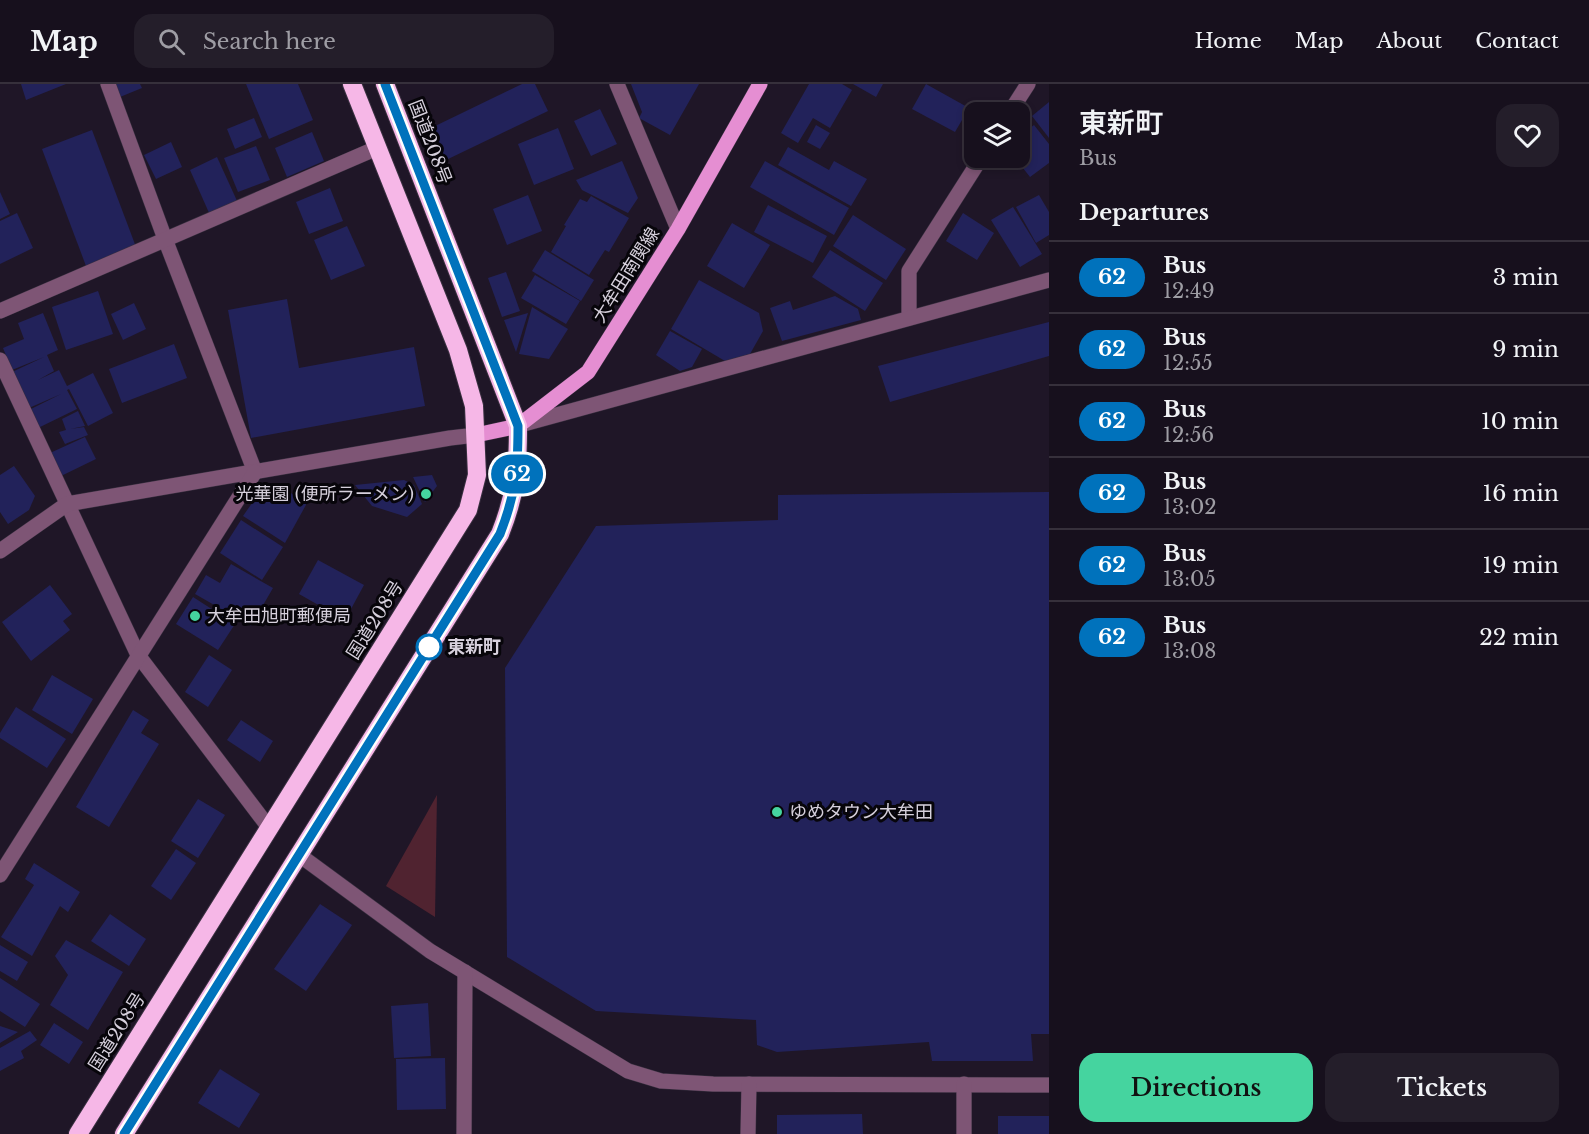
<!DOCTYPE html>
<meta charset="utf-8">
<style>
:root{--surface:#17101d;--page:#241e2a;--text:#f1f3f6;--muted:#9e9da4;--line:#36303b;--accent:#45d49f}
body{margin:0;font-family:"Libre Baskerville","Noto Sans JP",serif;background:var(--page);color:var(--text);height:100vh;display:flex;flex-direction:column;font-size:22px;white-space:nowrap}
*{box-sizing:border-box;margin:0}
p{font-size:20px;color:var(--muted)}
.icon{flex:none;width:33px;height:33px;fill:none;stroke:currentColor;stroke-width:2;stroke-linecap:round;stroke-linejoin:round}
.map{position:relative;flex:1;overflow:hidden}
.sheet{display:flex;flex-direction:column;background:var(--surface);width:540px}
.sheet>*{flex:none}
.badge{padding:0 12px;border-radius:20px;font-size:21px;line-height:39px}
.tools{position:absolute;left:964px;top:18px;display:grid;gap:12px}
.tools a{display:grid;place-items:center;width:66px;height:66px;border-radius:12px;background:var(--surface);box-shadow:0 3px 9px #0003,0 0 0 2px var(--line);font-size:30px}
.map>.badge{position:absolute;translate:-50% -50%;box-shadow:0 0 0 3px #fff}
h2{padding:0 30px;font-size:22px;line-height:54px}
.round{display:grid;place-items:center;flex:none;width:63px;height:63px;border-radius:18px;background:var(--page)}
.overview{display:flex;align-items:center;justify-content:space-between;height:102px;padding:0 30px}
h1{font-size:28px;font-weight:600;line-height:45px}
.primary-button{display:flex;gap:12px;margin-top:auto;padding:12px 30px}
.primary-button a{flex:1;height:69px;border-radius:18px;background:var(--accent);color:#111;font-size:24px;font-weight:600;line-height:69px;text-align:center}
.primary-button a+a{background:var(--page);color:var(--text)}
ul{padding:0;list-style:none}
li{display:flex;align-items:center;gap:18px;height:72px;padding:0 30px;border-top:2px solid var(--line)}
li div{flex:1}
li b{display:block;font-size:22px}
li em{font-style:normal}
li .badge{min-width:66px;font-weight:700;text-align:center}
header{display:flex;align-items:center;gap:36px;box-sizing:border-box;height:84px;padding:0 30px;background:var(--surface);border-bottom:2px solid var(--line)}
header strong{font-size:28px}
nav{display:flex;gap:33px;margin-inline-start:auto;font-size:21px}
.search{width:420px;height:54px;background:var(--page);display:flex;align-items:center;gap:15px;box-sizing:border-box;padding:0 21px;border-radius:18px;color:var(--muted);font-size:22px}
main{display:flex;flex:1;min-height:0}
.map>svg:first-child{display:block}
.green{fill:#502330}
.building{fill:#22225a}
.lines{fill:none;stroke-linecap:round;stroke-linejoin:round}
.minor-casing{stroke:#393040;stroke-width:16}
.major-casing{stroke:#393040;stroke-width:16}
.highway-casing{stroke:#393040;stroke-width:20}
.minor{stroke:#7e5575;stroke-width:15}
.major{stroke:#e58ed2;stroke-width:15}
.highway{stroke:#f6b7e7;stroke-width:18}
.line-casing{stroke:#fff;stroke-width:14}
.line{stroke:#0072bc;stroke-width:9}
.poi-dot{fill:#45d49f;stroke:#07050a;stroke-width:2}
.stop-dot{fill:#fff;stroke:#0072bc;stroke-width:3}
.labels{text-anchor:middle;stroke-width:6;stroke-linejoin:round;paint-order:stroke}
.street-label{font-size:18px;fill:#d6d0dc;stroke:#07050a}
.poi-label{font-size:18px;fill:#d6d0dc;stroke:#07050a;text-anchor:start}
.stop-label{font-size:18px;font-weight:bold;fill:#d6d0dc;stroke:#07050a;text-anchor:start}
</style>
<header>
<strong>Map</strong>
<div class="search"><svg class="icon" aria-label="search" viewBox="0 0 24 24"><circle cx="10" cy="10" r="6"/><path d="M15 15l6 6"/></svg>Search here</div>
<nav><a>Home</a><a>Map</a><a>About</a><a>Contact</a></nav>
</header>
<main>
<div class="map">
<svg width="1049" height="1050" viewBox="0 0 1049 1050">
<rect width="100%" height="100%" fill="#1f1627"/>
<path class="green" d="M 437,711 L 435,833 L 386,802 Z"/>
<g class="building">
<path d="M 21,0 L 66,0 L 26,16 Z"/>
<path d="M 115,0 L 140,0 L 142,4 L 120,13 Z"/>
<path d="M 246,0 L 298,0 L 313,36 L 269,55 Z"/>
<path d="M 522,0 L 535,0 L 548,27 L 446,76 L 431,44 Z"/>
<path d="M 631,0 L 699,0 L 670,51 L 639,34 L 642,28 Z"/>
<path d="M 809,0 L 842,0 L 852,6 L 830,44 L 813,34 L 798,59 L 781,49 Z"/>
<path d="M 853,0 L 883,0 L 876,13 Z"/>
<path d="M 926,0 L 969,24 L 955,48 L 912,25 Z"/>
<path d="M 1049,18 L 1049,54 L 1032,32 Z"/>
<path d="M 600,25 L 617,60 L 591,72 L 574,37 Z"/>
<path d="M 254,34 L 262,53 L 235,65 L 227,45 Z"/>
<path d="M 816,41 L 830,49 L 820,65 L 807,58 Z"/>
<path d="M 1034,41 L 1049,60 L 1049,79 L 1030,93 L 1015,74 L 1020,74 L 1020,52 Z"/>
<path d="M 558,44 L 574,85 L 534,101 L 518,60 Z"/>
<path d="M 92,46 L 136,163 L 86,182 L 42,65 Z"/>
<path d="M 312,48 L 324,77 L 287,93 L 275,64 Z"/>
<path d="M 171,58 L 182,83 L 156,95 L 144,71 Z"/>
<path d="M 256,62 L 270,96 L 238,108 L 224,74 Z"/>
<path d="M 788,63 L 829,86 L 834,77 L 867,95 L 851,122 L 778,81 Z"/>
<path d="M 217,73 L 238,119 L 210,131 L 190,86 Z"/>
<path d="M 622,77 L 638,114 L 628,129 L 582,106 L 576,96 Z"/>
<path d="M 765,77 L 849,124 L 834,151 L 750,103 Z"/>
<path d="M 330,104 L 343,137 L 309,150 L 296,118 Z"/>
<path d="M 0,108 L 10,130 L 0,135 Z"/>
<path d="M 528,111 L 542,147 L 507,161 L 493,125 Z"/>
<path d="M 1039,111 L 1049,128 L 1049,151 L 1036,159 L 1016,123 Z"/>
<path d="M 591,112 L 629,134 L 609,168 L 605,166 L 589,191 L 551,168 L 566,142 L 564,141 L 580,115 L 587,118 Z"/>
<path d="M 768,121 L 827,152 L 813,179 L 754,148 Z"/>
<path d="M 1013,123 L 1042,170 L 1020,183 L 991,136 Z"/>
<path d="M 17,129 L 33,164 L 0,180 L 0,137 Z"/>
<path d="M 963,129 L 994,149 L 977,176 L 946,157 Z"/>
<path d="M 853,131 L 906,165 L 886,196 L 833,162 Z"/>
<path d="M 732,139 L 770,161 L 744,204 L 707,182 Z"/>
<path d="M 347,142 L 365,182 L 331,196 L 314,156 Z"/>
<path d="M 545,166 L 594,196 L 581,217 L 532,187 Z"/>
<path d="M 830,166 L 883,199 L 865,227 L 812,193 Z"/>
<path d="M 506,188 L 520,227 L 502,233 L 488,194 Z"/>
<path d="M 535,191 L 580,217 L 566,240 L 521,214 Z"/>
<path d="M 699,196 L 759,229 L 763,247 L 750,270 L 725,277 L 671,245 Z"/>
<path d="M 98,207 L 113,250 L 66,266 L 52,223 Z"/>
<path d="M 835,212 L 858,225 L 861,236 L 782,257 L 770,224 L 790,217 L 793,226 Z"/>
<path d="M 287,215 L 299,284 L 414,263 L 425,322 L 251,354 L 228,226 Z"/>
<path d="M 134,219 L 146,245 L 123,256 L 111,230 Z"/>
<path d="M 532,223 L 568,245 L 549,275 L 519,270 Z"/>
<path d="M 43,229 L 58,266 L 47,271 L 54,287 L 38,296 L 59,286 L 67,302 L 93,289 L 113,329 L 88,342 L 69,305 L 67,306 L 77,325 L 38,344 L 29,326 L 61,310 L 29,324 L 12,288 L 44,273 L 12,286 L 3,264 L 24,255 L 18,239 Z"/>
<path d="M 528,229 L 516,268 L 504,236 Z"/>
<path d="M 1049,238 L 1049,272 L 890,318 L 878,282 Z"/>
<path d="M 670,247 L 702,265 L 692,283 L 680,287 L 656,271 Z"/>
<path d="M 174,260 L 187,294 L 122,319 L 109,285 Z"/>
<path d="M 78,327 L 85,342 L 70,345 L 84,343 L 88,351 L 65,360 L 59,348 L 66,346 L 62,335 Z"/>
<path d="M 85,353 L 96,375 L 61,392 L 50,369 Z"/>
<path d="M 14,382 L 35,412 L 29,426 L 8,440 L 0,428 L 0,391 Z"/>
<path d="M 432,391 L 437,402 L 425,418 L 413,393 Z"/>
<path d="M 404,396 L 414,401 L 422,420 L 407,433 L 372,422 L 355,401 Z"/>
<path d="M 286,406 L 307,419 L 285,459 L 243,432 L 257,412 Z"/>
<path d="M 1049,408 L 1049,950 L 1031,950 L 1033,977 L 932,977 L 929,958 L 777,968 L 757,961 L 756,936 L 596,927 L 507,873 L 505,584 L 596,442 L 778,436 L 778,411 Z"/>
<path d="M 241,436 L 283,463 L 262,496 L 220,469 Z"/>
<path d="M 318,476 L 364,501 L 345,536 L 299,510 Z"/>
<path d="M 231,480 L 273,504 L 251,542 L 195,510 L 206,491 L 220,499 Z"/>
<path d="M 50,501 L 72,530 L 63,537 L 70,546 L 31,577 L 2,538 Z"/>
<path d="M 193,513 L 235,540 L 218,566 L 176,540 Z"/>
<path d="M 209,571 L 232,586 L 208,623 L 185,608 Z"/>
<path d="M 52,591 L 93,615 L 72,650 L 32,626 Z"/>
<path d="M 16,623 L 66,655 L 47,684 L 0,654 L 0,649 Z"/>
<path d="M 133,626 L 149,636 L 141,649 L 159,660 L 109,743 L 76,723 Z"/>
<path d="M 241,636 L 273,657 L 260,678 L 227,656 Z"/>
<path d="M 198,715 L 225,731 L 198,774 L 171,757 Z"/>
<path d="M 176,765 L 196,779 L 171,816 L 151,802 Z"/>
<path d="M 34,779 L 80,808 L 68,828 L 60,822 L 32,872 L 1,853 L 34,801 L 25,795 Z"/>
<path d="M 320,820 L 352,841 L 306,907 L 274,885 Z"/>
<path d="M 110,830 L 146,855 L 129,882 L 91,857 Z"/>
<path d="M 66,856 L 123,888 L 88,946 L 50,921 L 68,891 L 55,872 Z"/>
<path d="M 0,861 L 28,878 L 17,897 L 0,887 Z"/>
<path d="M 0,894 L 40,920 L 25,943 L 0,927 Z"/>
<path d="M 428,919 L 431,972 L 394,974 L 391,922 Z"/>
<path d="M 54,939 L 83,958 L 69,980 L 40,961 Z"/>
<path d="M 0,942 L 18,948 L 0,959 Z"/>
<path d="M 30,947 L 37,956 L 21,967 L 24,974 L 0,987 L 0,964 Z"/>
<path d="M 445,974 L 446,1025 L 397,1026 L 396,975 Z"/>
<path d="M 220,985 L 260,1010 L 239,1044 L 198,1019 Z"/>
<path d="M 862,1030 L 863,1050 L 777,1050 L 777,1031 Z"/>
<rect x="998" y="1032" width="51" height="18"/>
</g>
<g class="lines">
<g class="minor-casing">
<g id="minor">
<path d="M 108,0 L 165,155 L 255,388"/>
<path d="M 617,0 L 678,145"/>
<path d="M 1010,28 L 1028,0"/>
<path d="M 0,227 L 377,64"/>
<path d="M 909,234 L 909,187 L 981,74"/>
<path d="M 0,276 L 138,571 L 270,745"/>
<path d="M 520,341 L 1049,196"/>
<path d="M 0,467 L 67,420 L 450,354 L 476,351"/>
<path d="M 298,770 L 430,867 L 628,987 L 661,997 L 713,1000 L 1049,1001"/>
<path d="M 0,791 L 255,388"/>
<path d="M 464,1050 L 465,888"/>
<path d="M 748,1050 L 749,1000"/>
<path d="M 964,1050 L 964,1000"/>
</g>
</g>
<g class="major-casing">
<path id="major" d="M 476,351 L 518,342 L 588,288 L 678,145 L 760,0"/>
</g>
<g class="highway-casing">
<g id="highway">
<path d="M 78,1050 L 468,426 L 477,391 L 474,322 L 458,266 L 352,0"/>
<path d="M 124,1050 L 500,450 C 516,410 518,384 518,342 L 385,0"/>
</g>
</g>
<use href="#minor" class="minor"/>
<use href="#major" class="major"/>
<use href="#highway" class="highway"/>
</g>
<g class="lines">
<g class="line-casing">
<path id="line" d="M 124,1050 L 500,450 C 516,409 518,386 518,342 L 385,0"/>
</g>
<use href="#line" class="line"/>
</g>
<g class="poi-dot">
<circle cx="426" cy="410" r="6"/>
<circle cx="195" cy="532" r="6"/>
<circle cx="777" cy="728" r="6"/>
</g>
<circle class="stop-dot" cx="429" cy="563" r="12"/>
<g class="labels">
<g class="street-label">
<text transform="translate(430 58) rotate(69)" y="6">国道208号</text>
<text transform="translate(626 191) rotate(-58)" y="6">大牟田南関線</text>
<text transform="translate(375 536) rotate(-58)" y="6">国道208号</text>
<text transform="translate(117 948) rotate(-58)" y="6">国道208号</text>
</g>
<g class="poi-label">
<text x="414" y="416" text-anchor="end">光華園 (便所ラーメン)</text>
<text x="207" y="538">大牟田旭町郵便局</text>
<text x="789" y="734">ゆめタウン大牟田</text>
</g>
<g class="stop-label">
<text x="447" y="569">東新町</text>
</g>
</g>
</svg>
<div class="tools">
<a><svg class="icon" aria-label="layers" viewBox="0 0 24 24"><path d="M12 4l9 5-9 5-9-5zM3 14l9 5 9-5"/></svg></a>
</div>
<b class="badge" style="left:517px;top:390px;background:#0072bc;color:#fff">62</b>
</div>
<section class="sheet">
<div class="overview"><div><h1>東新町</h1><p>Bus</p></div><a class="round"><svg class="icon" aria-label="heart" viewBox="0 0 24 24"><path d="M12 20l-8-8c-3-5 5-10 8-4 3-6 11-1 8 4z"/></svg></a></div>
<h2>Departures</h2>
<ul>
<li><span class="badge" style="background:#0072bc;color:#fff">62</span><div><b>Bus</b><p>12:49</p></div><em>3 min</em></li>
<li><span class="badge" style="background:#0072bc;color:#fff">62</span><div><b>Bus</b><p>12:55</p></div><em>9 min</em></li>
<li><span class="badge" style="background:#0072bc;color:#fff">62</span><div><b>Bus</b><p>12:56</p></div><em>10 min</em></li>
<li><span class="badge" style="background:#0072bc;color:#fff">62</span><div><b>Bus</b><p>13:02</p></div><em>16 min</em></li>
<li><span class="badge" style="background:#0072bc;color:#fff">62</span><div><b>Bus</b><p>13:05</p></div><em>19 min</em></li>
<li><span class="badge" style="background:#0072bc;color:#fff">62</span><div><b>Bus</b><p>13:08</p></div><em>22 min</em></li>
</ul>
<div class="primary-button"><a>Directions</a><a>Tickets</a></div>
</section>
</main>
